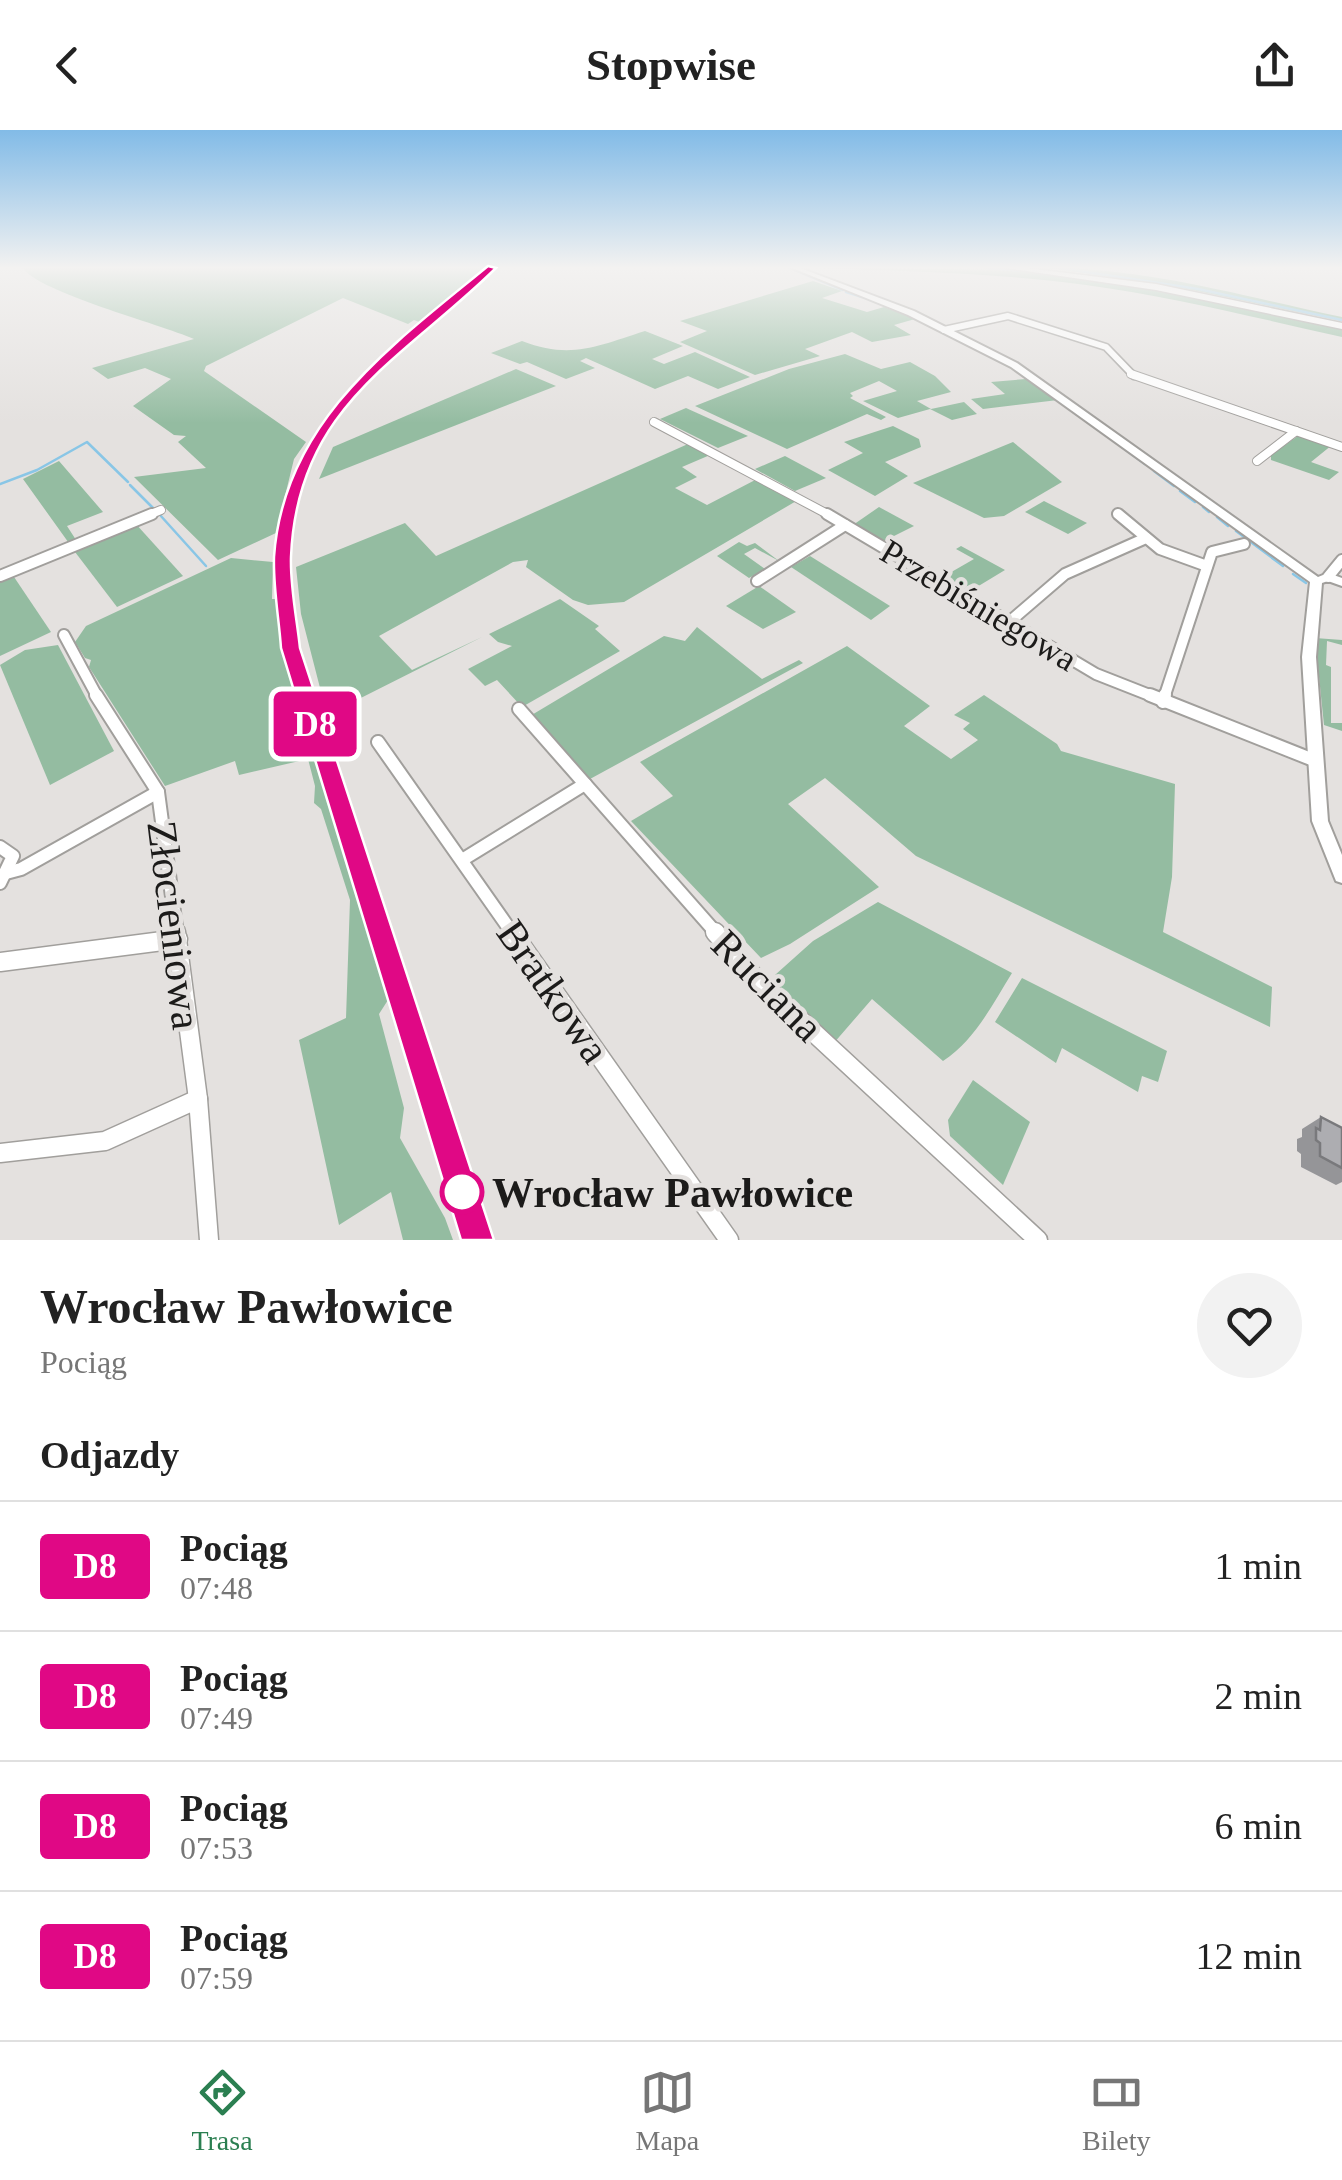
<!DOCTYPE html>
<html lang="pl">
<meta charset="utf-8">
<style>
:root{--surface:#fff;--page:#f2f2f2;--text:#222;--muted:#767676;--line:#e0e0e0;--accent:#2b7f51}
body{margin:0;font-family:Georgia,serif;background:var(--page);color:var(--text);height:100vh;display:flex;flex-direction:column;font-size:38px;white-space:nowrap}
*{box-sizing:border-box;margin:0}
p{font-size:32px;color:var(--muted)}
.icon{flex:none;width:55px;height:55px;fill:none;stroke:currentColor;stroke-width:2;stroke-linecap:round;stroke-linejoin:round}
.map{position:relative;height:1110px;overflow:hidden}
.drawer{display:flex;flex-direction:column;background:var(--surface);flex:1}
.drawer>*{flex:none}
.badge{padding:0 20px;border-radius:8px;font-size:35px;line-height:65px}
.map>.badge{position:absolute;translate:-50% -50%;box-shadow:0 0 0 5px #fff}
h2{padding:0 40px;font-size:38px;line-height:90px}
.round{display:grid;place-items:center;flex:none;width:105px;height:105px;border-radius:52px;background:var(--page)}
.head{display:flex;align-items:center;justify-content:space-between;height:170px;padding:0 40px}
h1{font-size:48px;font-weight:700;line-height:75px}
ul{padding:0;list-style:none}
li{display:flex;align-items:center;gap:30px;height:130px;padding:0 40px;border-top:2px solid var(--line)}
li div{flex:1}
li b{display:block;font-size:38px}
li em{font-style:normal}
li .badge{min-width:110px;font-weight:700;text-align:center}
header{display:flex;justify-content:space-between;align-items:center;height:130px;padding:0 40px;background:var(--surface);font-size:45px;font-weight:700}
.tab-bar{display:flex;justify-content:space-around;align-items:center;height:140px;border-top:2px solid var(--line);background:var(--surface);font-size:28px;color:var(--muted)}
.tab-bar a{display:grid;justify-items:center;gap:5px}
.tab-bar .on{color:var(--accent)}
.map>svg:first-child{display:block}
.green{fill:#94bca1}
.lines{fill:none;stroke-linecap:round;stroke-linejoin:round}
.stream{stroke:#89c6e6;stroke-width:2.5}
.minor-far4-casing{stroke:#a19f9c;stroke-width:9}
.minor-far3-casing{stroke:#a19f9c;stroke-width:10}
.minor-far2-casing{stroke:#a19f9c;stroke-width:14}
.minor-far1-casing{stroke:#a19f9c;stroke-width:16}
.minor-casing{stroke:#a19f9c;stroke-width:21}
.tertiary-casing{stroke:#a19f9c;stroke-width:4}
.primary-casing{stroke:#a19f9c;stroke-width:3}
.minor-far4{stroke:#fff;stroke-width:6}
.minor-far3{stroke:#fff;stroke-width:8}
.minor-far2{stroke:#fff;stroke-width:10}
.minor-far1{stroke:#fff;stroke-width:12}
.minor{stroke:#fff;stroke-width:18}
.tertiary{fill:#fff;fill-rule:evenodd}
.primary{fill:#fff;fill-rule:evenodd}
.rail-far1{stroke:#7f7d7c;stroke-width:2.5;stroke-dasharray:2.5 5;stroke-linecap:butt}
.rail{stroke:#7f7d7c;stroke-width:4;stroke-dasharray:8 15;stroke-linecap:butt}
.wall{fill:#959598}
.building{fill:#adadb1;stroke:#79797c;stroke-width:2.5}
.line{fill:#e00885;stroke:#fff;stroke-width:2.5}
.stop-dot{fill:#fff;stroke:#e00885;stroke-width:5}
.labels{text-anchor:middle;stroke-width:9;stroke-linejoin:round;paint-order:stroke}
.street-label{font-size:35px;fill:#1c1b1a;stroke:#e4e1df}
.near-street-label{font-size:42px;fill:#1c1b1a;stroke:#e4e1df}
.near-stop-label{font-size:42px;font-weight:bold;fill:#1c1b1a;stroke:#e4e1df;text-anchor:start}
</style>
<header><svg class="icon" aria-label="back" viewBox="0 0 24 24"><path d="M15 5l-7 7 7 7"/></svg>Stopwise<svg class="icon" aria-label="share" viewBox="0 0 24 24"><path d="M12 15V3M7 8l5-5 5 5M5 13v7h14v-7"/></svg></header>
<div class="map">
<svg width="1342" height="1110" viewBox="0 0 1342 1110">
<rect width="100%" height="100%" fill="#e4e1df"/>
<g class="green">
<path d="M 23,138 L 490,138 L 422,193 L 414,190 L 408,194 L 343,168 L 206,236 L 204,241 L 306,312 L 294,329 L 276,403 L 218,430 L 134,347 L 206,338 L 178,312 L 186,306 L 174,305 L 133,276 L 171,249 L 145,238 L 108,249 L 92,238 L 194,209 C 160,194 38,162 23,138 Z"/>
<path d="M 818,138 L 1023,140 L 1132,154 L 1342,198 L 1342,207 C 1257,188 1173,167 1086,155 C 997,143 908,141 818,138 Z"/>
<path d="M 1050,138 C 1148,138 1246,167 1342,187 L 1342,191 L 1168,155 Z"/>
<path d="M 813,151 L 842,161 L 822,168 L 867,182 L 884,177 L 915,189 L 894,195 L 911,205 L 872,212 L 852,202 L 805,219 L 820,226 L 755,245 L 680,212 L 707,201 L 680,191 Z"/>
<path d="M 645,201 L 683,216 L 652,229 L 664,234 L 695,222 L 750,247 L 718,259 L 688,246 L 655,259 L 586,228 L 580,231 L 595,238 L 566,249 L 527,232 L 520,234 L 491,223 L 522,211 C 571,230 597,216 645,201 Z"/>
<path d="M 845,224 L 881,239 L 910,232 L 935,246 L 951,262 L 917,271 L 931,279 L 964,272 L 977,284 L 952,290 L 930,279 L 898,288 L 863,271 L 897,261 L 879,251 L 850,263 L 853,266 L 850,268 L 886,287 L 881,290 L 867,284 L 787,319 L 695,276 L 789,239 Z"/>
<path d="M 516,239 L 556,256 L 319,349 L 333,317 Z"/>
<path d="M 1026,249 L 1058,270 L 983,279 L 971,269 L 1005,264 L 991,252 Z"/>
<path d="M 686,278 L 748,306 L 718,318 L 660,289 Z"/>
<path d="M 893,296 L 919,309 L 921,317 L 885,332 L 908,346 L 875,366 L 828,340 L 863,323 L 844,312 Z"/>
<path d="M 1298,306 L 1332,315 L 1311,332 L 1339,342 L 1329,350 L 1271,330 L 1271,325 Z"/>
<path d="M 1013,312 L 1062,352 L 1004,386 L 984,388 L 913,353 Z"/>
<path d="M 688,314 L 710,325 L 682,337 L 697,347 L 675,358 L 707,375 L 759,348 L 798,370 L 624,472 L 588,475 L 573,470 L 526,437 L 528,430 L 513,432 L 379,506 L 412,540 L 482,507 L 327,585 L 301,484 L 296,437 L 405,393 L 436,426 Z"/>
<path d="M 785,326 L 826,348 L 795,361 L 755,339 Z"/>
<path d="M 59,331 L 103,382 L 67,396 L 78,413 L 71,416 L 23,349 Z"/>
<path d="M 1044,371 L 1087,393 L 1068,404 L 1025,382 Z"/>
<path d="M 879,377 L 914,396 L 882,412 L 853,395 Z"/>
<path d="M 135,393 L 183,446 L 117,477 L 72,418 Z"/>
<path d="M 739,412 L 747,416 L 755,413 L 779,431 L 755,418 L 744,424 L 765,439 L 749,448 L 717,426 Z"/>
<path d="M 961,416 L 1005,440 L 967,463 L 941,448 L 974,429 L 956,419 Z"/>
<path d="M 810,426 L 890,476 L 871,490 L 791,437 Z"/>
<path d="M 231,428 L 273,432 L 272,469 L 277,469 L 285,521 L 388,870 L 379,884 L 404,978 L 400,1008 L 445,1088 L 453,1110 L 403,1110 L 391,1062 L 339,1095 L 299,910 L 346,888 L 350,770 L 321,679 L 314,673 L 315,656 L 308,629 L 239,645 L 235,631 L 165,656 L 89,537 L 91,530 L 85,528 L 75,512 L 86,496 Z"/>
<path d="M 12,444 L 51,502 L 0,526 L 0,449 Z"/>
<path d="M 759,456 L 796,482 L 763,499 L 726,476 Z"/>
<path d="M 560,469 L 599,496 L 595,499 L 620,521 L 522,577 L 497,550 L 485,556 L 468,539 L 512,516 L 498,512 L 489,504 Z"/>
<path d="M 697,497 L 762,549 L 799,530 L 803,533 L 590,649 L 530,586 L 664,506 L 685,511 Z"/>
<path d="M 1315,508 L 1342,510 L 1342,515 L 1327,511 L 1326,535 L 1331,537 L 1331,593 L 1342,593 L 1342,601 L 1324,595 Z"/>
<path d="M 58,515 L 114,621 L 50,655 L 0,535 L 25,520 Z"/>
<path d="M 847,516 L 930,576 L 904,596 L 951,629 L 978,610 L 963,599 L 970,593 L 954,585 L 984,565 L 1057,614 L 1061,621 L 1175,654 L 1172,747 L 1163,802 L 1272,857 L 1270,897 L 916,726 L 825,648 L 788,674 L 879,757 L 790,814 L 761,828 L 631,691 L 673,666 L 640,632 Z"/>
<path d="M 878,772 L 1012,843 C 992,875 975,910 943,931 L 872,869 L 833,914 L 775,859 L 775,845 L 813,811 Z"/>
<path d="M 1022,848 L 1167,921 L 1158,952 L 1142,946 L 1138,962 L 1062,918 L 1056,933 L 995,892 Z"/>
<path d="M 973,950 L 1030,992 L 1003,1055 L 950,1006 L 948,990 Z"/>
</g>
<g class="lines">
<g class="stream">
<path d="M 790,138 L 843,160"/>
<path d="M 987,138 L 1025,141"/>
<path d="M 1060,138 L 1198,159 L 1342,190"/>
<path d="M 846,162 L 862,167"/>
<path d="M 868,169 L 876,172"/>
<path d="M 1099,300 L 1116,312"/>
<path d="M 1122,317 L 1145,334"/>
<path d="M 1154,341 L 1174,356"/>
<path d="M 0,354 L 37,340 L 87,312 L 128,352"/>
<path d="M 130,355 L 153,378"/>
<path d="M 1180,361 L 1195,372"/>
<path d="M 1203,377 L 1209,382"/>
<path d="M 160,385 L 206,436"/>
<path d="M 1217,387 L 1228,396"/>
<path d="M 1236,401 L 1283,436"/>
<path d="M 1293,444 L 1306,453"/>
</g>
<g class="minor-far4-casing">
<path id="minor-far4" d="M 944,200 L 1008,186 L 1106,217 L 1134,246"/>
</g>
<g class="minor-far3-casing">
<g id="minor-far3">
<path d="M 1131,244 L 1342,317"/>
<path d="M 654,292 L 831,386"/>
<path d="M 1257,331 L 1296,301"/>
<path d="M 146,386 L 161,380"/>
</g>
</g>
<g class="minor-far2-casing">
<g id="minor-far2">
<path d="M 827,384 L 1096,544 L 1157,568"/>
<path d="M 1118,384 L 1160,419 L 1207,436"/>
<path d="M 0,446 L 152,384"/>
<path d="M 1328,447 L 1342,430"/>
<path d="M 757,451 L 845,395"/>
<path d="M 1008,493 L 1065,444 L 1146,408"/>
<path d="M 64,505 L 98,568"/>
<path d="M 1164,568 L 1212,422 L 1244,414"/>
</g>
</g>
<g class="minor-far1-casing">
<g id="minor-far1">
<path d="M 96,565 L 158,662 L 177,804"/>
<path d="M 1150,565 L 1316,631"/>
<path d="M 1163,572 L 1165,565"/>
<path d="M 519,579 L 717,804"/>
<path d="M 378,612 L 513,804"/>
<path d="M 0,717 L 13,726 L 0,753"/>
<path d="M 462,730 L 585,654"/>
<path d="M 6,743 L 21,739 L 158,662"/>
</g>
</g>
<g class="minor-casing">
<g id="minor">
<path d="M 176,802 L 198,969 L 209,1110"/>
<path d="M 512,802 L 729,1110"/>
<path d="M 715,802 L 757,850 L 1038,1110"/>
<path d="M 0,832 L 178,809"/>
<path d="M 0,1023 L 105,1011 L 198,969"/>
</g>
</g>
<g class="tertiary-casing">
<path id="tertiary" d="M 792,138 L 800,138 L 914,181 L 1017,233 L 1318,447 L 1328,443 L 1342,448 L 1342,456 L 1328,451 L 1322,453 L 1316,527 L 1328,691 L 1342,725 L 1342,753 L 1336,751 L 1312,691 L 1302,527 L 1310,452 L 1011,237 L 908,185 Z"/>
</g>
<g class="primary-casing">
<path id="primary" d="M 1006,138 L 1026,138 L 1156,154 L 1342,193 L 1342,199 L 1156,160 Z"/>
</g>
<use href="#minor-far4" class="minor-far4"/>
<use href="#minor-far3" class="minor-far3"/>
<use href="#minor-far2" class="minor-far2"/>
<use href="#minor-far1" class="minor-far1"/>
<use href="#minor" class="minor"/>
<use href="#tertiary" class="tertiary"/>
<use href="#primary" class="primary"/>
<path class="rail-far1" d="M 381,804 C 363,746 344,688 326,630 C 291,517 253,404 327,295 C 370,233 433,186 491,138"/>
<path class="rail" d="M 380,802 L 477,1110"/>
</g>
<path class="wall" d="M 1321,987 L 1342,998 L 1342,1052 L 1336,1055 L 1301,1037 L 1301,1024 L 1297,1021 L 1297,1009 L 1302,1007 L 1302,999 Z"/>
<path class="building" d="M 1321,987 L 1342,998 L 1342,1038 L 1320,1026 L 1320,1013 L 1316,1010 L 1316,998 L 1320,1000 Z"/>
<linearGradient id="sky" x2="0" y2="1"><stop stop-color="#82bbe7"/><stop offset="0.47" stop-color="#f3f2f1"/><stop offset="1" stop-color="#f3f2f1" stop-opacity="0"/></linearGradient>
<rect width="1342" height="293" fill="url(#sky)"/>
<path class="line" d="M 488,136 L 496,138 C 403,230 297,275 291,427 C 290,457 297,489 300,518 L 494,1110 L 461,1110 L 281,518 C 279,489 273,457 274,427 C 283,292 392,215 488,136 Z"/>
<circle class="stop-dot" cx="462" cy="1062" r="20"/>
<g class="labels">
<g class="street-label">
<text transform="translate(979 475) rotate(31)" y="12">Przebiśniegowa</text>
</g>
<g class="near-street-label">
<text transform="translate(175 795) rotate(83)" y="15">Złocieniowa</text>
<text transform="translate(768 855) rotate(45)" y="15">Ruciana</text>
<text transform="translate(554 861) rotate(55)" y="15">Bratkowa</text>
</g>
<g class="near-stop-label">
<text x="492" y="1077">Wrocław Pawłowice</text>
</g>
</g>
</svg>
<b class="badge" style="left:315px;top:594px;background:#e00885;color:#fff">D8</b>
</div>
<section class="drawer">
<div class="head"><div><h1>Wrocław Pawłowice</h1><p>Pociąg</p></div><a class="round"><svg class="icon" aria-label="heart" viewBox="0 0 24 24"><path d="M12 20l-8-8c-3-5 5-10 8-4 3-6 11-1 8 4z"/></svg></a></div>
<h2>Odjazdy</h2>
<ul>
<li><span class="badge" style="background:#e00885;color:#fff">D8</span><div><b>Pociąg</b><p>07:48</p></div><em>1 min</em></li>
<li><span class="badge" style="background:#e00885;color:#fff">D8</span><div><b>Pociąg</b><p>07:49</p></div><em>2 min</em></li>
<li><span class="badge" style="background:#e00885;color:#fff">D8</span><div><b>Pociąg</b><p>07:53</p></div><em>6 min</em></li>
<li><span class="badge" style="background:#e00885;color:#fff">D8</span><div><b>Pociąg</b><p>07:59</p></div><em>12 min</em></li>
</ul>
</section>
<nav class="tab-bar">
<a class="on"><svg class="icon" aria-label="directions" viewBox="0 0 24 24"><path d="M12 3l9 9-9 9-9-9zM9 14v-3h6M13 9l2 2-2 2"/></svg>Trasa</a>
<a><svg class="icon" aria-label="map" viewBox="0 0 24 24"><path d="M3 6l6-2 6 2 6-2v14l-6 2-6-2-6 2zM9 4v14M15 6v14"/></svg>Mapa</a>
<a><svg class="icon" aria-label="tickets" viewBox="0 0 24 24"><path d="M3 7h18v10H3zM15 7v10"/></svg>Bilety</a>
</nav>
